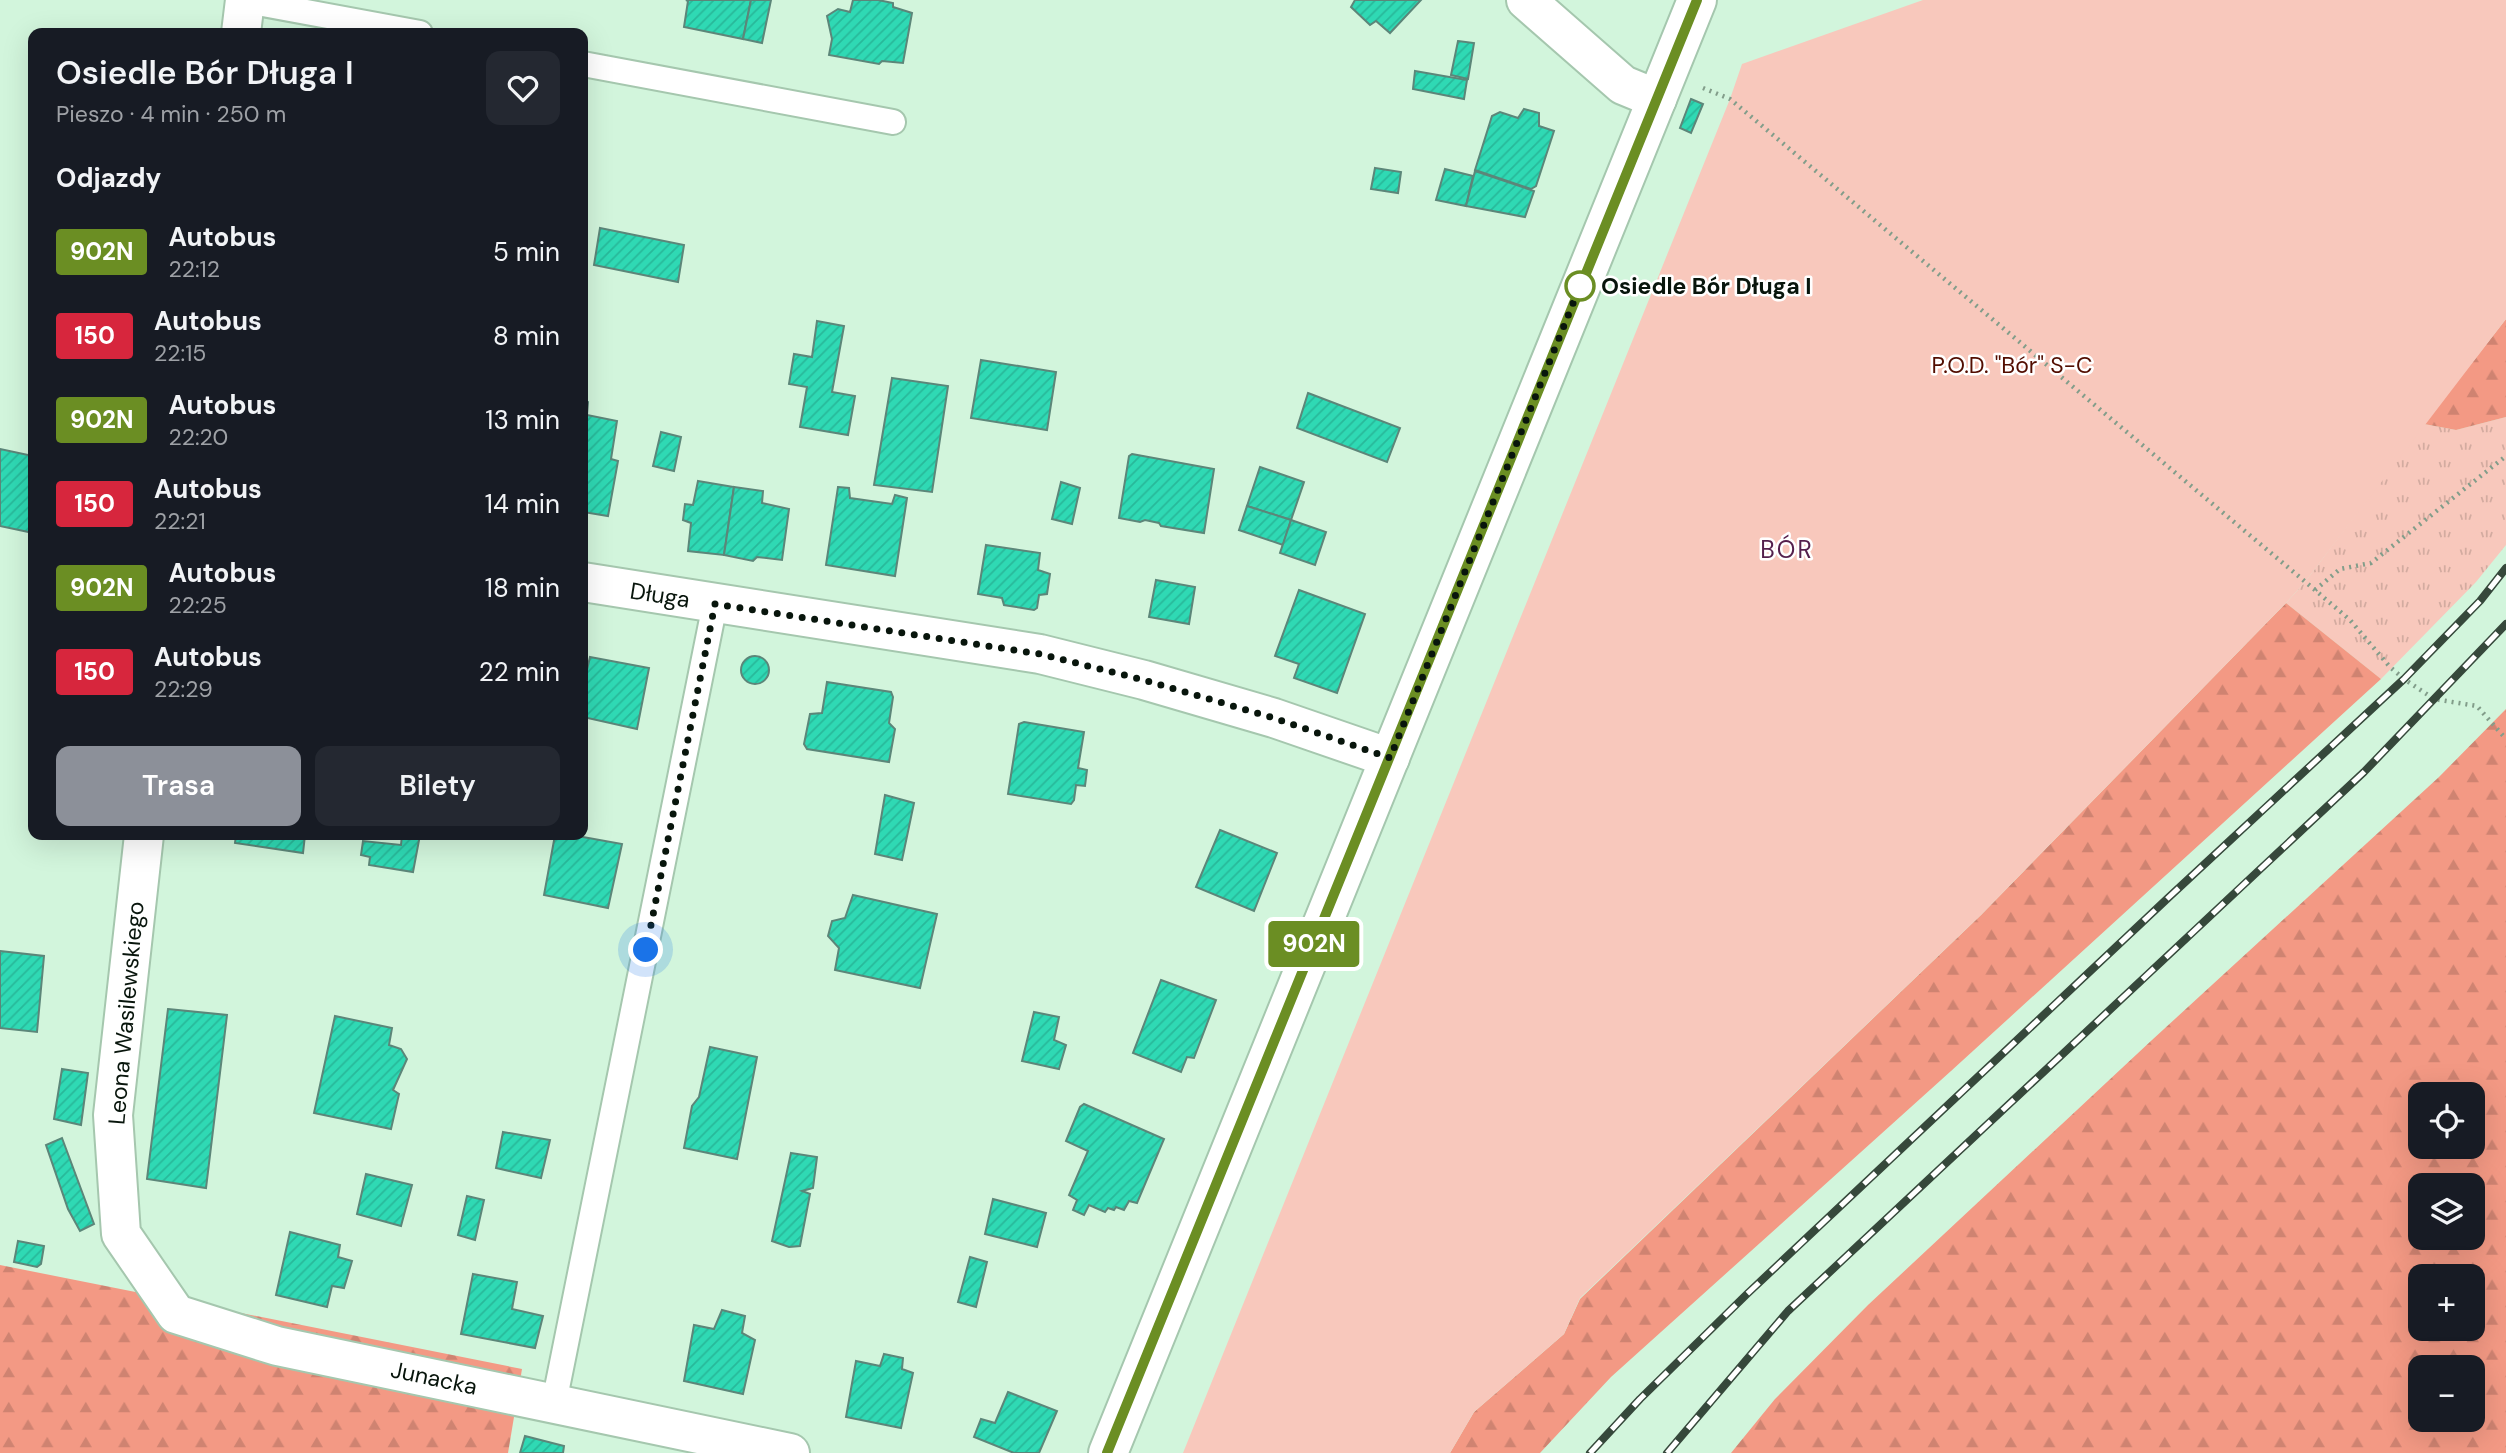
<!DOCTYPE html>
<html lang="pl">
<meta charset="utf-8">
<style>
:root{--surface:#171b24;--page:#242831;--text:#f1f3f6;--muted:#9ea1a6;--accent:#8c9099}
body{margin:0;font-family:"DM Sans",sans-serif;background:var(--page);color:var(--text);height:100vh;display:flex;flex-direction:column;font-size:26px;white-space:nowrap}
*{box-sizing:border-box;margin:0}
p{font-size:23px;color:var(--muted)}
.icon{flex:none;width:38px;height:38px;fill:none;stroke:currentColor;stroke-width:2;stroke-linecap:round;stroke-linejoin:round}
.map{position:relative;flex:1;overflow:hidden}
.panel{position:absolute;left:28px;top:28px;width:560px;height:812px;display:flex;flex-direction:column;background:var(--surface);border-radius:14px;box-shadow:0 7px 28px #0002}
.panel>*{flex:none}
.badge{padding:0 14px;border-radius:5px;font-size:24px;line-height:46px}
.tools{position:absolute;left:2408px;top:1082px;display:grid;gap:14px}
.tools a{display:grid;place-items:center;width:77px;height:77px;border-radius:14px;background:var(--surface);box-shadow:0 7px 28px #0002;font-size:35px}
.you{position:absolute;width:35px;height:35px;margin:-18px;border:5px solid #fff;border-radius:50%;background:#1a73e8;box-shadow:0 0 0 10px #1a73e833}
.map>.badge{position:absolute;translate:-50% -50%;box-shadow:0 0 0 4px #fff}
h2{padding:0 28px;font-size:26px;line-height:63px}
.round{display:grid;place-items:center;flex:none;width:74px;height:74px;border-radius:14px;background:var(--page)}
.head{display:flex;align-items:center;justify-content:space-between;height:119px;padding:0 28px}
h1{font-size:33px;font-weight:600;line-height:52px}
.button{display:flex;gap:14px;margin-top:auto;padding:14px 28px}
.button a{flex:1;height:80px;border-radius:14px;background:var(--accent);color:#fff;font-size:28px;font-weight:600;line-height:80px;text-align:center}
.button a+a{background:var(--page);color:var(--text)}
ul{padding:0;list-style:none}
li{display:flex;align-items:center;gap:21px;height:84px;padding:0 28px}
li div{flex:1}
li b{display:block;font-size:26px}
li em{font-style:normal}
li .badge{min-width:77px;font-weight:700;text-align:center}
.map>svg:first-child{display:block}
.grass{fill:url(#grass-tufts)}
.forest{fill:url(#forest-firs);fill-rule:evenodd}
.garden{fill:#f8c8bc}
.building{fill:url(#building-hatch);stroke:#5c8679;stroke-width:2}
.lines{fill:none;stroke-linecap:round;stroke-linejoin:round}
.service-casing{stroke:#a5c7ae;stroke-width:28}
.minor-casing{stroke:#a5c7ae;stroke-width:42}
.path{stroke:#829d8a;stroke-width:4.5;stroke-dasharray:2 5;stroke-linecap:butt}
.service{stroke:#fff;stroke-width:24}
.minor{stroke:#fff;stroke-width:38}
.rail-casing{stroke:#36483b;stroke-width:8}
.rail{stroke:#fff;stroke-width:5;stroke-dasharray:16;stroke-linecap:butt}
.line-casing{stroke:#fff;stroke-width:16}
.line{stroke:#6b8e23;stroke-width:10}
.walk{stroke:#08150c;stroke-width:7;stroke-dasharray:0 12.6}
.stop-dot{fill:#fff;stroke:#6b8e23;stroke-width:3.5}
.labels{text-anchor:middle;stroke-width:5;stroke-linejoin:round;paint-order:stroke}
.stop-label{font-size:23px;font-weight:bold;fill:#08150c;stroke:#fff;text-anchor:start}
.park-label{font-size:23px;fill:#520d00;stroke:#fff}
.street-label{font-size:23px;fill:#08150c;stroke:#fff}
.neighbourhood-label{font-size:24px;letter-spacing:2px;fill:#541f4c;stroke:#fff}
</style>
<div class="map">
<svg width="2506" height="1453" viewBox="0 0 2506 1453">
<defs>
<pattern id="grass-tufts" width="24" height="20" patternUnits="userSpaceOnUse" patternTransform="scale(1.75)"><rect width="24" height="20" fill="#f8c8bc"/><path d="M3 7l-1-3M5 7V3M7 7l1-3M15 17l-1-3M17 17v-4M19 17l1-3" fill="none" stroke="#d3aba0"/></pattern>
<pattern id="forest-firs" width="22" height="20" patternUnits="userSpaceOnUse" patternTransform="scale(1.75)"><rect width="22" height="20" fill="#f39984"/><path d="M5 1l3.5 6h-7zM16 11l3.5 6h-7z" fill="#cf8371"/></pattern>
<pattern id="building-hatch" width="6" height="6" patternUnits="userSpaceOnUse" patternTransform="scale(1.75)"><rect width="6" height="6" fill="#2fd9b4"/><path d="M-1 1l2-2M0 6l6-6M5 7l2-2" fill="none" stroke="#28b99a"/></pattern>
</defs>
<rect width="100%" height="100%" fill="#d2f5dc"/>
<path class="grass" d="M 2506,417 L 2506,545 L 2476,582 L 2381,679 L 2286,603 L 2305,582 L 2424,424 L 2456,430 Z"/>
<g class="forest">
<path d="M 2506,319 L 2506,417 L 2456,430 L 2424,424 Z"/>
<path d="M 2286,603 L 2381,679 L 1951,1071 L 1611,1377 L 1540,1453 L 1450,1453 L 1474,1412 L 1564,1334 L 1580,1299 L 1981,915 Z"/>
<path d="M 2506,709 L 2506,1453 L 1731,1453 L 1775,1399 L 1868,1305 L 2152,1040 L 2439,777 ZM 2420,1094 L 2473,1094 L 2473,1146 L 2420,1146 ZM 2420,1185 L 2473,1185 L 2473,1237 L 2420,1237 ZM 2420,1276 L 2473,1276 L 2473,1328 L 2420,1328 ZM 2420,1367 L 2473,1367 L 2473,1419 L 2420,1419 Z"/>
<path d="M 0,1265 L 522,1369 L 508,1453 L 0,1453 Z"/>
</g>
<path class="garden" d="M 1923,0 L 2506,0 L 2506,319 L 2305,582 L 2286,603 L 1981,915 L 1580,1298 L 1564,1334 L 1474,1412 L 1450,1453 L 1183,1453 L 1730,99 L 1742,64 Z"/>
<g class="building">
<path d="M 686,0 L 751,0 L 743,39 L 684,27 L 688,1 Z"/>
<path d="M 751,0 L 771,0 L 762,43 L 743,39 Z"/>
<path d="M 853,0 L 878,0 L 893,3 L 893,7 L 912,13 L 903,63 L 882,61 L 879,64 L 829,55 L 832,39 L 827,16 L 838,9 L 850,12 Z"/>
<path d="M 1355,0 L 1421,0 L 1390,33 L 1376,21 L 1370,25 L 1351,7 Z"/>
<path d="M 1458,41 L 1474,43 L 1468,79 L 1451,75 Z"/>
<path d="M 1415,71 L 1467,80 L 1464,99 L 1413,89 Z"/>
<path d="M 1691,99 L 1703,104 L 1691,133 L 1680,128 Z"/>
<path d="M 1524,109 L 1539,113 L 1539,126 L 1554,131 L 1536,186 L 1531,189 L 1475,170 L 1492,116 L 1500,112 L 1518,118 Z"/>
<path d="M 1375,168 L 1401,172 L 1398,193 L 1371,189 Z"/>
<path d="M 1445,169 L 1473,176 L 1466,206 L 1436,200 Z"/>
<path d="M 1475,171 L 1534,191 L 1525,217 L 1466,206 Z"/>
<path d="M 600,228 L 684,245 L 678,282 L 594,265 Z"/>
<path d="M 817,321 L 844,326 L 832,392 L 855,396 L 848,435 L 800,427 L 807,387 L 789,384 L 794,354 L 812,357 Z"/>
<path d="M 981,360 L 1056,372 L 1047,430 L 971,418 Z"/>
<path d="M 892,378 L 948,386 L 932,492 L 874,485 Z"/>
<path d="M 1308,393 L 1400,428 L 1387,462 L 1297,428 Z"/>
<path d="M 583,399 L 588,402 L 587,415 L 617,421 L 611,459 L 618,461 L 608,516 L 583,512 Z"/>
<path d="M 661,432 L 681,437 L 674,471 L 653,466 Z"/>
<path d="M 0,449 L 33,456 L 33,533 L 0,526 Z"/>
<path d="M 1132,454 L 1214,469 L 1204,533 L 1161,526 L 1159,523 L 1145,520 L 1140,522 L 1119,518 L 1129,456 Z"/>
<path d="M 1260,467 L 1304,482 L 1291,520 L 1247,506 Z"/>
<path d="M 698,481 L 734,487 L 724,555 L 688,551 L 691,523 L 683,520 L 685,504 L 693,505 Z"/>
<path d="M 1061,482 L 1080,488 L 1072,524 L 1052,519 Z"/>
<path d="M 734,487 L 763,491 L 762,503 L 789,509 L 782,560 L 757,557 L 753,561 L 724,555 Z"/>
<path d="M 838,487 L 849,488 L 850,498 L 892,504 L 895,495 L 907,498 L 895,576 L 826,565 Z"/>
<path d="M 1247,506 L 1291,520 L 1283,545 L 1239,530 Z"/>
<path d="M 1291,520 L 1326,532 L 1315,565 L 1280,553 Z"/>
<path d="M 986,545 L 1040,553 L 1038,570 L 1050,574 L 1047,594 L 1039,595 L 1037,608 L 1034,610 L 1004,605 L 1002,598 L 978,594 Z"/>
<path d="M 1156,580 L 1195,587 L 1189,624 L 1149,617 Z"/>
<path d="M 1299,590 L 1365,614 L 1337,693 L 1294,678 L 1299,664 L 1275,656 Z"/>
<circle cx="755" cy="670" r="14"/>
<path d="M 590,657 L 649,668 L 637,729 L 583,717 L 583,678 L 585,678 Z"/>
<path d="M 827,682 L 891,692 L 893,697 L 889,723 L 895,729 L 889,762 L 807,749 L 804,744 L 810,714 L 822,713 Z"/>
<path d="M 1024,722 L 1084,732 L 1078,768 L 1087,770 L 1085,786 L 1076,785 L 1074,800 L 1071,804 L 1008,794 L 1019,724 Z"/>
<path d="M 885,795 L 914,803 L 902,860 L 875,854 Z"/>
<path d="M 1220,830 L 1277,853 L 1254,911 L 1196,887 Z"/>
<path d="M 236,835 L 305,835 L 303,853 L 235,843 Z"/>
<path d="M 402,835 L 420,835 L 413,872 L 369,865 L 370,857 L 361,855 L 363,841 L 401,845 Z"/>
<path d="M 555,835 L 572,835 L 622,844 L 608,908 L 544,895 Z"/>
<path d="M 853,895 L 937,914 L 920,988 L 835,970 L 839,948 L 828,936 L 832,921 L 845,918 Z"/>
<path d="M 0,951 L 44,956 L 37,1032 L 0,1028 Z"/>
<path d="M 1161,980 L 1216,1000 L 1194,1058 L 1187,1057 L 1181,1072 L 1133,1053 Z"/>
<path d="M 168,1009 L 227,1015 L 206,1188 L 147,1179 Z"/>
<path d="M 1034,1012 L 1059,1017 L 1054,1040 L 1066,1045 L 1059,1069 L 1022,1061 Z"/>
<path d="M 335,1016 L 392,1028 L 389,1045 L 401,1049 L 407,1059 L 393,1090 L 399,1094 L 391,1129 L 314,1113 Z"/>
<path d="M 710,1047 L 757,1057 L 737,1159 L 684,1148 L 692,1106 L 699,1097 Z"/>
<path d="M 62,1069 L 88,1073 L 81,1125 L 54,1119 Z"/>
<path d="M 1084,1104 L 1164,1139 L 1137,1203 L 1129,1201 L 1124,1210 L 1116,1207 L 1114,1210 L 1108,1208 L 1105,1212 L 1089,1205 L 1084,1215 L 1073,1210 L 1077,1200 L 1069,1195 L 1088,1151 L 1066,1141 L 1080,1107 Z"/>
<path d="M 503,1132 L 550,1140 L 541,1178 L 496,1168 Z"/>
<path d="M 62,1138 L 94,1224 L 80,1231 L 68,1209 L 46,1145 Z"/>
<path d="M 791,1153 L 817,1157 L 813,1188 L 802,1191 L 810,1194 L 800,1246 L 789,1247 L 772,1241 Z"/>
<path d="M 366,1174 L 412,1185 L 401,1226 L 357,1214 Z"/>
<path d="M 467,1196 L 484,1200 L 475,1240 L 458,1235 Z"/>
<path d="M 993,1199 L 1046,1213 L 1037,1247 L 985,1234 Z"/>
<path d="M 290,1232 L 340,1245 L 338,1257 L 352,1261 L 344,1288 L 332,1286 L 327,1307 L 276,1295 Z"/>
<path d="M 18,1241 L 44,1246 L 41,1264 L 37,1267 L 14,1262 Z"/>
<path d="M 970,1257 L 987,1262 L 976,1307 L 958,1302 Z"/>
<path d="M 473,1274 L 517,1282 L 512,1309 L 543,1316 L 535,1348 L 461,1334 Z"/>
<path d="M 722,1310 L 745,1316 L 742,1333 L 755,1340 L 743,1394 L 684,1381 L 694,1325 L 714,1329 Z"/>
<path d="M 884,1354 L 903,1358 L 902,1369 L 913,1373 L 901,1428 L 846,1417 L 856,1361 L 880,1366 Z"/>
<path d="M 1008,1392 L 1057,1411 L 1039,1453 L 1014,1453 L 974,1437 L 981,1419 L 995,1423 Z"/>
<path d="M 525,1436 L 564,1446 L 563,1453 L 520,1453 Z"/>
</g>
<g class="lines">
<g class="service-casing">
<g id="service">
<path d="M 241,0 L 420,33"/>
<path d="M 583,64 L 893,122"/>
<path d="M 554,1403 L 715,604"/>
</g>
</g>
<g class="minor-casing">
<g id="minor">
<path d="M 1526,0 L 1623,85 L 1657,99"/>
<path d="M 241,33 L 245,0"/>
<path d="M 583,582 L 1040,654 L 1144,680 L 1274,718 L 1390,758"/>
<path d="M 144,835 L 113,1115 L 121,1234 L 176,1314 L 277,1346 L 790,1453"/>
<path d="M 1108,1453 L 1697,0"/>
</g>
</g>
<g class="path">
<path d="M 1703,88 L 1730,99 L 2315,590 L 2350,620 L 2390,667 L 2404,679 L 2434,699 L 2477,706 L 2506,739"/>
<path d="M 2315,590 L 2340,569 L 2371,563 L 2506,456"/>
</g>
<use href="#service" class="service"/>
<use href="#minor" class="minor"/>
<g class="rail-casing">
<g id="rail">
<path d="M 1590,1453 L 1640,1399 L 1747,1294 L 2168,898 L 2404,679 L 2480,601 L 2506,568"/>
<path d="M 1667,1453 L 1788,1311 L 2364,772 L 2506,624"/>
</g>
</g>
<use href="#rail" class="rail"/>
</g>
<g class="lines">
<g class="line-casing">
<path id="line" d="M 1107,1453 L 1697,0"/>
</g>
<use href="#line" class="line"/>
<path class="walk" d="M 646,950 L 715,604 L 1040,654 L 1144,680 L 1274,718 L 1390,758 L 1580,286"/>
</g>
<circle class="stop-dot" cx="1580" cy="286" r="14"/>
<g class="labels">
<g class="stop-label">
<text x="1601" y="294">Osiedle Bór Długa I</text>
</g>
<g class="park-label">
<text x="2012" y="373">P.O.D. "Bór" S-C</text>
</g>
<g class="street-label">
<text transform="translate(660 595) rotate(9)" y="8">Długa</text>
<text transform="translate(126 1013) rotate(-85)" y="8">Leona Wasilewskiego</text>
<text transform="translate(434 1378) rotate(12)" y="8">Junacka</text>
</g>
<g class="neighbourhood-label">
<text x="1787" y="558">BÓR</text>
</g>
</g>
</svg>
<div class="tools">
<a><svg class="icon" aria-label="locate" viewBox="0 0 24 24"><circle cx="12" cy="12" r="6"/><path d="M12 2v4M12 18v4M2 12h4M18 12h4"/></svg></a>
<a><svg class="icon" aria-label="layers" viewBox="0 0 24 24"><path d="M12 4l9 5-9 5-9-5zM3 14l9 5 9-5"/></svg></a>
<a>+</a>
<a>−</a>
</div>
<div class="you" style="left:646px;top:950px"></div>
<b class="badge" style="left:1314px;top:944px;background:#6b8e23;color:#fff">902N</b>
<section class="panel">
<div class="head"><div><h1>Osiedle Bór Długa I</h1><p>Pieszo · 4 min · 250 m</p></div><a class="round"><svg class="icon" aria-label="heart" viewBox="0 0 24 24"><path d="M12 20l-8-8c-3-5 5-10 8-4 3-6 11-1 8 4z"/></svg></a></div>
<h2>Odjazdy</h2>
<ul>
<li><span class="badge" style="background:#6b8e23;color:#fff">902N</span><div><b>Autobus</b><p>22:12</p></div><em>5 min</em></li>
<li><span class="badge" style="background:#d7263d;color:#fff">150</span><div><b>Autobus</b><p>22:15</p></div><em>8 min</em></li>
<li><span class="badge" style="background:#6b8e23;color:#fff">902N</span><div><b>Autobus</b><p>22:20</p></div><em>13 min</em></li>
<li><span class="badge" style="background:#d7263d;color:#fff">150</span><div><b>Autobus</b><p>22:21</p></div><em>14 min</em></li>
<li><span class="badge" style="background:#6b8e23;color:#fff">902N</span><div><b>Autobus</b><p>22:25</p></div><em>18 min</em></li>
<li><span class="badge" style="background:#d7263d;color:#fff">150</span><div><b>Autobus</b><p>22:29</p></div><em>22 min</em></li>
</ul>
<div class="button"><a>Trasa</a><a>Bilety</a></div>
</section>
</div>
